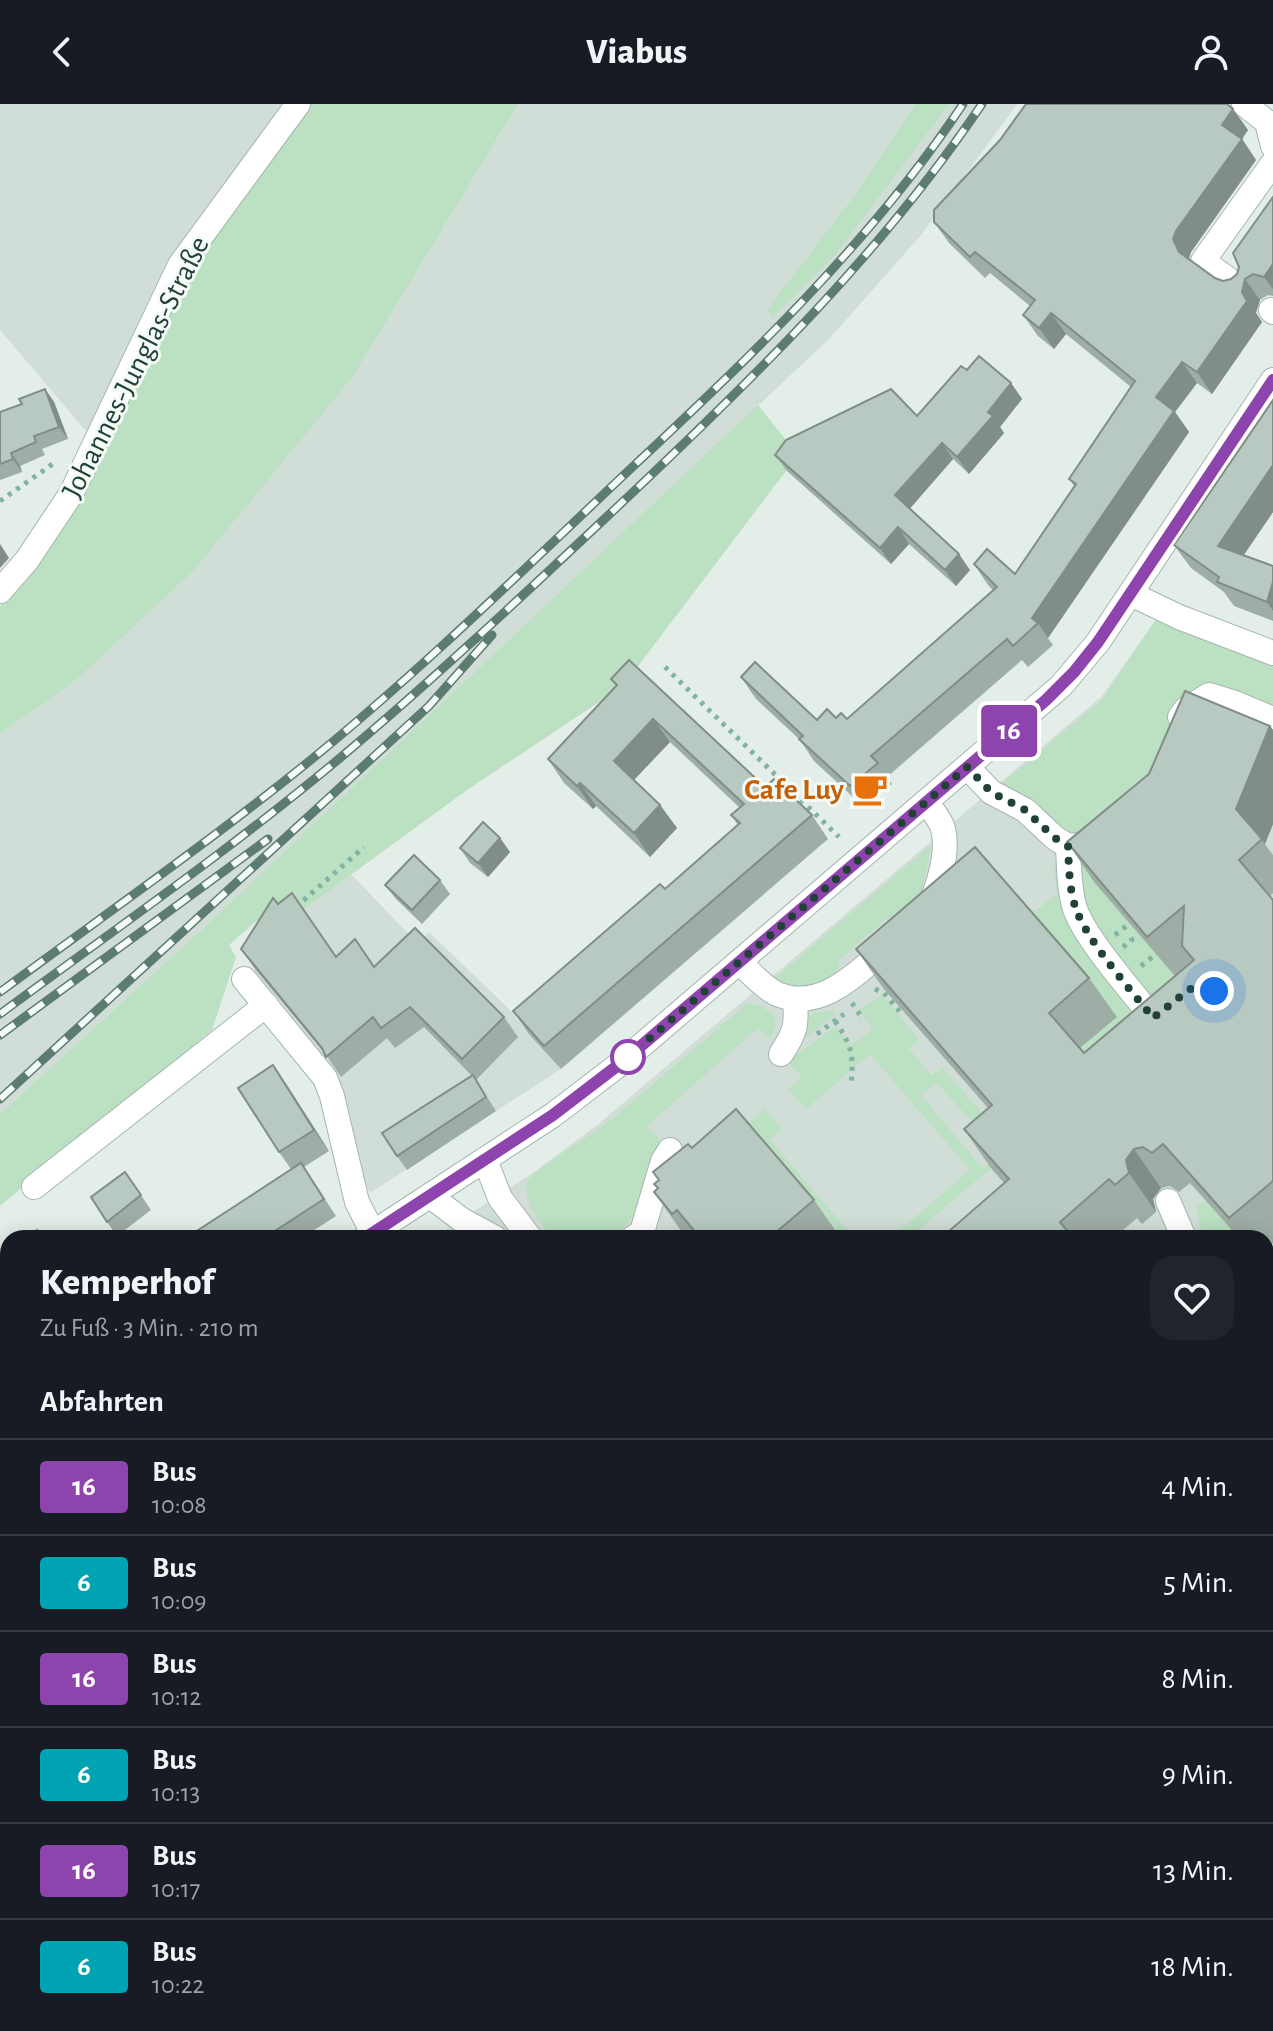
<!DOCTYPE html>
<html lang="de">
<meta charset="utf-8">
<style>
:root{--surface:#171b24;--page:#20242c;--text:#f1f3f6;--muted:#9ea1a6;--line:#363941}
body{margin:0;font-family:"Alegreya Sans",sans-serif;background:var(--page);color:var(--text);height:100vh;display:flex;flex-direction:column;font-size:30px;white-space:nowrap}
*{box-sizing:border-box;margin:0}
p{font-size:26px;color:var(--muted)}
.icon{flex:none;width:44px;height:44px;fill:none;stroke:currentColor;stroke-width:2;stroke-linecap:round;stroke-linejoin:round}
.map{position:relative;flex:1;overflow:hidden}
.panel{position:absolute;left:0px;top:1126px;width:1274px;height:802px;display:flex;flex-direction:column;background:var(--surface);border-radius:24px 24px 0 0;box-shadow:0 4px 20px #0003}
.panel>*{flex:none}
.badge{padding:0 16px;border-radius:6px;font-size:28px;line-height:52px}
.you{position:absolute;width:40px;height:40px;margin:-20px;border:6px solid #fff;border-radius:50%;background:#1a73e8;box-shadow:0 0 0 12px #1a73e833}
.map>.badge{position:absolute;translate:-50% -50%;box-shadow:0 0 0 4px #fff}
h2{padding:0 40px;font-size:30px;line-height:72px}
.round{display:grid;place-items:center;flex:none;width:84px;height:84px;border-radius:24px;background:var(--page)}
.headline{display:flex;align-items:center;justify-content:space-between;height:136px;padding:0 40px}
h1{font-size:38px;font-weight:800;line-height:60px}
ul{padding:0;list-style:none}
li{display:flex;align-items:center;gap:24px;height:96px;padding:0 40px;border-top:2px solid var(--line)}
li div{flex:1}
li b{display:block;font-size:30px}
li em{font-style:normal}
li .badge{min-width:88px;font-weight:700;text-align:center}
header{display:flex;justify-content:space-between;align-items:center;height:104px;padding:0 40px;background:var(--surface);font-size:36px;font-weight:800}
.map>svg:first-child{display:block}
.built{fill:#d1ddd7}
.green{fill:#bbe0c2}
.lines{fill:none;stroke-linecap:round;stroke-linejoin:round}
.minor-casing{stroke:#a5b6af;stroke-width:26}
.major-casing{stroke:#c1cac7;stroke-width:26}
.path{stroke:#82b3a0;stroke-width:5;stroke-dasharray:4 6;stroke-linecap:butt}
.minor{stroke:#fff;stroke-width:24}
.major{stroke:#65a591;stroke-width:24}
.rail-casing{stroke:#5c7b71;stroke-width:9}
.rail{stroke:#f4faf6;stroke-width:6;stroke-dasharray:18;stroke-linecap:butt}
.wall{fill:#9eada6}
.shaded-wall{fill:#818d87}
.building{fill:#b8c9c1;stroke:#818d87;stroke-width:2}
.line-casing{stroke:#fff;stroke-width:18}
.line{stroke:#8e44ad;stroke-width:12}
.walk{stroke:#214036;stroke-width:8;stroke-dasharray:0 14.4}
.stop-dot{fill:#fff;stroke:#8e44ad;stroke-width:4}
.labels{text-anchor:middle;stroke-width:6;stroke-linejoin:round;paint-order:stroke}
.street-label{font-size:30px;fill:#214036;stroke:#f4faf6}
.food-label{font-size:30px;font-weight:bold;fill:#c56008;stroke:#f4faf6;text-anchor:end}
</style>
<header><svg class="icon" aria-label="back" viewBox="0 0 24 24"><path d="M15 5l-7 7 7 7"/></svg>Viabus<svg class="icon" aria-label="person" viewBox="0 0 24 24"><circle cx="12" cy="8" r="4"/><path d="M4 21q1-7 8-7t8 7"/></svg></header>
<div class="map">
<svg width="1273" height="1927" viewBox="0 0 1273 1927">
<rect width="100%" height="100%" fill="#e3eee8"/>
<g class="built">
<path d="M 0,0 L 289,0 L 91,333 L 0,226 Z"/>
<path d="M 518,0 L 1017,0 L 921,131 L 830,234 L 213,815 L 0,1010 L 0,630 L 76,576 L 354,271 Z"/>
<path d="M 1157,514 L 1273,561 L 1273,1587 L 1266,1586 L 1266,1134 L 433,1134 L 531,1070 L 596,1022 L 1102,592 Z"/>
<path d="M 351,770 L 417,839 L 429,828 L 506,902 L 561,965 L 370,1089 L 361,1071 L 336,977 L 250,873 L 282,821 Z"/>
<path d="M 0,1487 L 8,1493 L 8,1661 L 0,1652 Z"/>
<path d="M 0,1726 L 8,1732 L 8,1871 L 0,1881 Z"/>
<path d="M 327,1920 L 493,1920 L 487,1927 L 336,1927 Z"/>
<path d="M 511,1920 L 881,1920 L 885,1927 L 505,1927 Z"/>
</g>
<g class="green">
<path d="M 307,0 L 518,0 L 354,271 L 193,467 L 76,576 L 0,630 L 0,502 L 28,468 L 177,184 Z"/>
<path d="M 916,0 L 949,0 L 835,151 L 773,213 L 767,206 L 853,94 Z"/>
<path d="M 758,301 L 798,351 L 623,582 L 467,686 L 289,816 L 267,808 L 229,841 L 236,853 L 212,926 L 0,1102 L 0,1010 L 213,815 Z"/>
<path d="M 1157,514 L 1273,561 L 1273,643 L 1241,816 L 1111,988 L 1076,948 L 1116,913 L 1029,812 L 1057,790 L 1054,768 L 1056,746 L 1026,721 L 982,696 L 1101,597 Z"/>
<path d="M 931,741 L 921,793 L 908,811 L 887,814 L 840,855 L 835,873 C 814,883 794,889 774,875 Z"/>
<path d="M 882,891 L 919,936 L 909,945 L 932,972 L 942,963 L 982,1009 L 972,1018 L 937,979 L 921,991 L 983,1065 L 1016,1037 L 1019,1040 L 909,1134 L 891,1134 L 970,1066 L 870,950 L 806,1005 L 788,985 L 802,973 L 788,957 L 836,922 L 851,941 L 873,926 L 859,906 Z"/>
<path d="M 748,899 C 769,903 787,916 768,935 L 758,924 L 647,1022 L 664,1040 C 643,1064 642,1128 606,1134 C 591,1137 572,1134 555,1134 C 543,1126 521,1093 527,1078 C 529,1074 533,1071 536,1068 L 611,1016 Z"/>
<path d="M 833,906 L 835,911 L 791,944 L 801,912 Z"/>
<path d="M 765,1005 L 782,1025 L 770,1036 L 854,1134 L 844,1134 L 764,1041 L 715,1049 Z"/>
<path d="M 1205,1096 L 1239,1134 L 1203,1134 L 1196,1104 Z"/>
<path d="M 1270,1429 L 1273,1430 L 1273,1540 L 1266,1538 L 1266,1449 Z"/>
<path d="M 1273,1714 L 1273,1853 L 1266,1847 L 1266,1715 Z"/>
<path d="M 0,1726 L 8,1732 L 8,1793 L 2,1798 Z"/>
<path d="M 965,1920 L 1150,1920 L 1168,1926 L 967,1927 Z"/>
</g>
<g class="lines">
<g class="minor-casing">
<g id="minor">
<path d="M 1244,0 L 1267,18 L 1273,42"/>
<path d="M 1239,183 L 1203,157 L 1273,59"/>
<path d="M 1271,206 L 1273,208"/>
<path d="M 0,487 L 27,456 L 71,390 L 180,161 L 298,0"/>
<path d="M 1131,490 L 1179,513 L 1273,549"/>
<path d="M 1180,613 L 1186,605 L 1209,591 L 1235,599 L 1273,615"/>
<path d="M 967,663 L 991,688 L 1025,706 L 1055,734 L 1068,742 L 1085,741 L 1099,731"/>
<path d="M 926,698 C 932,706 941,716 943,725 C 949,747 939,781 930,800"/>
<path d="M 1068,742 C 1069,762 1069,786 1075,805 C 1087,837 1131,886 1153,914 L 1163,906"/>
<path d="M 739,858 C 751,869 763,883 777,890 C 823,909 859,866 891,840"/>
<path d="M 244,875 L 325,974 L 332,992 L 357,1098 L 373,1129"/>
<path d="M 781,950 C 796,928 797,920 795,895"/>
<path d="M 485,1056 L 500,1094 L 530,1134"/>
<path d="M 34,1083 L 266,901"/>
<path d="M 430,1092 L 462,1116 L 495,1134"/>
<path d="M 1168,1097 L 1184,1134"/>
<path d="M 365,1134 L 553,1011 L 621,959 L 1061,582 L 1098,538 L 1273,276"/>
<path d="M 633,1134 L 642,1128 L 663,1057 L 670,1046"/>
<path d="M 1266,1232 L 1273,1233"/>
<path d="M 1266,1315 L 1273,1283"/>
<path d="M 0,1400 L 8,1391"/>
<path d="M 1266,1421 L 1273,1423"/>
<path d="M 0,1434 L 8,1425"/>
<path d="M 1266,1557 L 1273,1558"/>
<path d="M 0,1681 L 8,1688"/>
<path d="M 0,1705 L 8,1712"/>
<path d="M 275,1920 L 288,1927"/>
<path d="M 253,1927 L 256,1920"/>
</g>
</g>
<g class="major-casing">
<g id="major">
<path d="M 1266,1634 L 1273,1636"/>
<path d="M 1266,1662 L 1273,1661"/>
<path d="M 1266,1893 L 1273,1897"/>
<path d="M 950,1920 L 953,1927"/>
<path d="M 1199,1920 L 1221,1927"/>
</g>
</g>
<g class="path">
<path d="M 0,397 L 54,359"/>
<path d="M 665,563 L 839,733"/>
<path d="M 296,803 L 364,743"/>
<path d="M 1115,831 L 1130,819"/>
<path d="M 1123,843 L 1132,836 L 1128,830"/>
<path d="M 1141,862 L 1156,850"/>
<path d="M 875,885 L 884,889 L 900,908 L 902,906"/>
<path d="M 852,899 L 862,914 L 860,915"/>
<path d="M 835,917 C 852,942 854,950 851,981"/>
<path d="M 817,930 L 844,910"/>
<path d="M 1266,1150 L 1273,1144"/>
<path d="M 1266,1588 L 1273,1589"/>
<path d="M 0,1619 L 8,1625"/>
<path d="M 0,1655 L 8,1647"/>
<path d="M 1266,1708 L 1273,1707"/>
<path d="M 0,1801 L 8,1808"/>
<path d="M 1266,1854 L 1273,1859"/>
<path d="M 898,1920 L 901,1927"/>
</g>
<use href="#minor" class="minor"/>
<use href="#major" class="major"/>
<g class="rail-casing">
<g id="rail">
<path d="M 0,888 C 103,812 208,739 307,659 C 418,569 521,468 625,370 C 747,256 870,140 963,0"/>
<path d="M 0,910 C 114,826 231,745 340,654 C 440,570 535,480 630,391 C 759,269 882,148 982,0"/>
<path d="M 0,931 L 268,735"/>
<path d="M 0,995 L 429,602 L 492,531"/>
</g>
</g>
<use href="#rail" class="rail"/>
</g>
<g class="wall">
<path d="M 1233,5 L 1248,26 L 1242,35 L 1256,56 L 1191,148 L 1189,155 L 1215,174 L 1223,177 L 1231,175 L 1237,170 L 1273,93 L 1273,192 L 1268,191 L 1260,196 L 1256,209 L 1262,218 L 1212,290 L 1197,279 L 1175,308 L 1189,328 L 1048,534 L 1053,541 L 1028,563 L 1022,556 L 887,673 L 892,680 L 864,703 L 814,657 L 800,636 L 756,595 L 741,573 L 817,616 L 836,614 L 847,615 L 993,486 L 988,481 L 974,460 L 1015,470 L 1074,382 L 1069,375 L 1131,283 L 1066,230 L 1054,245 L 1038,232 L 1023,211 L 1030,202 L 990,169 L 985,174 L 949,139 L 934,118 Z"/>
<path d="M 967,266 L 1011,279 L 1022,295 L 1000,323 L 1004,329 L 969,370 L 953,355 L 910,404 L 970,466 L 956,482 L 909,440 L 891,460 L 787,367 L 775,351 L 917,312 Z"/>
<path d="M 45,285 L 54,298 L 68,335 L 42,345 L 45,351 L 20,362 L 22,368 L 0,376 L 0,308 L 22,300 Z"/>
<path d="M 1273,296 L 1273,408 L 1244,451 L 1273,462 L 1273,517 L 1234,502 L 1224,488 L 1191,464 L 1174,441 Z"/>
<path d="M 611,575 L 765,683 L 812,711 L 828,735 L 561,965 L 529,930 L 513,907 L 665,785 L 738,721 L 731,711 L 740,704 L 670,638 L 634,676 L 660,701 L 677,724 L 650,753 L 596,702 L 593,705 L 564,679 L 548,655 L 616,582 Z"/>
<path d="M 1270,622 L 1273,626 L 1273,720 L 1265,740 L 1273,751 L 1273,789 L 1270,792 L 1273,796 L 1273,1139 L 1266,1145 L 1266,1134 L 1239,1134 L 1190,1079 L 1179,1088 L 1170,1082 L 1161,1084 L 1153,1095 L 1156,1108 L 1142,1120 L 1137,1114 L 1114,1134 L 952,1134 L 948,1128 L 1004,1079 L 991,1064 L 964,1025 L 988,1004 L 883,884 L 856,845 L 1089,874 L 1117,913 L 1080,944 L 1084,949 L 1175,872 L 1094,778 L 1067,738 Z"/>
<path d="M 500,734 L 510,748 L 488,773 L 470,759 L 460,744 Z"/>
<path d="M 440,776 L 450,790 L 422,820 L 396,795 L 385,781 Z"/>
<path d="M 278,800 L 336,853 L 375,863 L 504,913 L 518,933 L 476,976 L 496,1007 L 407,1066 L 397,1052 L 472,972 L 424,923 L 395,944 L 387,934 L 341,973 L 326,951 L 255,865 L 241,845 Z"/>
<path d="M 288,983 L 329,1047 L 304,1063 L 336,1112 L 302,1134 L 186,1134 L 291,1065 L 279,1048 Z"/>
<path d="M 692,1044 L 814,1096 L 841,1134 L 686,1134 L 654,1088 L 658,1085 L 659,1076 L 653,1068 Z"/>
<path d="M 125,1068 L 151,1106 L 117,1132 L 107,1118 Z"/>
<path d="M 0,1498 L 8,1505 L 8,1614 L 0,1608 Z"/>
<path d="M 397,1920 L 628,1920 L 637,1927 L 405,1927 Z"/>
</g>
<g class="shaded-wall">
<path d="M 1233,5 L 1248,26 L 1242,35 L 1256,56 L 1191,148 L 1188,156 L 1179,148 L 1173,135 L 1222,21 Z"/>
<path d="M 1273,160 L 1273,185 L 1264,173 Z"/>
<path d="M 1245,175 L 1260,196 L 1256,209 L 1262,218 L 1212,290 L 1197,268 L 1242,188 Z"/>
<path d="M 1051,209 L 1066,230 L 1054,245 L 1039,224 Z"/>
<path d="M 1182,258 L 1197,279 L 1175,308 L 1189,328 L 1048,534 L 1038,519 L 1032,514 L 1156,293 Z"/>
<path d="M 1011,279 L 1022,295 L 1000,323 L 1004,329 L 969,370 L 957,353 L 988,308 Z"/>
<path d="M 45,285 L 54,298 L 68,335 L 59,323 Z"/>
<path d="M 942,339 L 953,355 L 907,408 L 895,391 Z"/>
<path d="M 11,349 L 20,362 L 22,368 L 13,355 Z"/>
<path d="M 1273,361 L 1273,408 L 1234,465 L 1218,442 Z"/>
<path d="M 898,423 L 909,440 L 891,460 L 880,444 Z"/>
<path d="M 0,440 L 9,454 L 0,464 Z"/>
<path d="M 959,450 L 970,466 L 956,482 L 945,466 Z"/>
<path d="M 1273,478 L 1273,507 L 1267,498 Z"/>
<path d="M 653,615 L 670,638 L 630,680 L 614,657 Z"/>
<path d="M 1270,622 L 1273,626 L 1273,720 L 1265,740 L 1236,705 Z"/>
<path d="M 580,679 L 596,702 L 593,705 L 577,682 Z"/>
<path d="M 660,701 L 677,724 L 650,753 L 634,729 Z"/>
<path d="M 500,734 L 510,748 L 488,773 L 478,759 Z"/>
<path d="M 273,961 L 288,983 L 329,1047 L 314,1026 Z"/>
<path d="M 1134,1045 L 1161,1084 L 1153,1095 L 1156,1108 L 1129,1069 L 1126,1056 Z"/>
<path d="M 8,1313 L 8,1353 L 0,1362 L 0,1322 Z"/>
</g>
<g class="building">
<path d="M 1026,0 L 1227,0 L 1233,5 L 1222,21 L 1242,35 L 1176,127 L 1173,135 L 1179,148 L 1215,174 L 1223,177 L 1231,175 L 1237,170 L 1239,163 L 1233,149 L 1273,93 L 1273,160 L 1264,173 L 1253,170 L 1245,175 L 1242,188 L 1247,197 L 1197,268 L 1182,258 L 1156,293 L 1174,307 L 1032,514 L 1038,519 L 1013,542 L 1007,535 L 871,652 L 878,659 L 850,682 L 799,635 L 803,632 L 741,573 L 755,558 L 817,616 L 827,605 L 836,614 L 841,609 L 847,615 L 997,483 L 974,460 L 987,445 L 1015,470 L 1076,380 L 1069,375 L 1135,277 L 1051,209 L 1039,224 L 1023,211 L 1035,196 L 975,148 L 970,153 L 934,118 L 934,106 L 1000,36 Z"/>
<path d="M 979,252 L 1011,279 L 988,308 L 993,312 L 957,353 L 942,339 L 895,391 L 959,450 L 945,466 L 898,423 L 880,444 L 775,351 L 786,336 L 891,285 L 917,312 L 961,262 L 967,266 Z"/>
<path d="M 45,285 L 59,323 L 34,332 L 36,338 L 11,349 L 13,355 L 0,360 L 0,308 L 22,300 L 19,295 Z"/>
<path d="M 1273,296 L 1273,361 L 1218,442 L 1273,462 L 1273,478 L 1267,498 L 1217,478 L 1219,473 L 1174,441 Z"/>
<path d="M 629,556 L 765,683 L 774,675 L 812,711 L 544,942 L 513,907 L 660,780 L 665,785 L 740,719 L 731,711 L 744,700 L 653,615 L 614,657 L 660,701 L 634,729 L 580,679 L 577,682 L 548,655 L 617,581 L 611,575 Z"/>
<path d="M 1185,587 L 1270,622 L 1236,705 L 1262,735 L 1239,756 L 1273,796 L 1273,1077 L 1229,1114 L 1163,1040 L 1152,1049 L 1143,1043 L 1134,1045 L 1126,1056 L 1129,1069 L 1115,1081 L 1109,1075 L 1060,1118 L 1073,1134 L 953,1134 L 948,1128 L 1009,1075 L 964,1025 L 992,1001 L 856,845 L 975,743 L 1089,874 L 1049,909 L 1084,949 L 1194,856 L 1182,842 L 1184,802 L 1147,833 L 1067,738 L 1149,670 Z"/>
<path d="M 483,718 L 500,734 L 478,759 L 460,744 Z"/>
<path d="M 414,751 L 440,776 L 412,806 L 385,781 Z"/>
<path d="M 292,789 L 336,853 L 355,835 L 374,863 L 415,824 L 504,913 L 462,955 L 410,903 L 381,924 L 373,913 L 326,953 L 322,944 L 241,845 L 273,794 L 278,800 Z"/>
<path d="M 273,961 L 314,1026 L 279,1048 L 238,984 Z"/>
<path d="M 473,971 L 486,993 L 397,1052 L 382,1029 Z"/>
<path d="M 736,1005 L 814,1096 L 775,1129 L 780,1134 L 700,1134 L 677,1106 L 672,1110 L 654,1088 L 658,1084 L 654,1080 L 659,1076 L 653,1068 L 688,1040 L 692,1044 Z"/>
<path d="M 301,1059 L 324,1095 L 264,1134 L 186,1134 Z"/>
<path d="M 125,1068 L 141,1091 L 107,1118 L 91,1093 Z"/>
<path d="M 37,1126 L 42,1134 L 26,1134 Z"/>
<path d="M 165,1128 L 169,1134 L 156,1134 Z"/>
<path d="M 0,1275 L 8,1282 L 8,1313 L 0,1322 Z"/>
<path d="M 0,1498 L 8,1505 L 8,1606 L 0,1599 Z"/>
<path d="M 415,1920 L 628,1920 L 637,1927 L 424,1927 Z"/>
<path d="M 725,1920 L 734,1927 L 720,1927 Z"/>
</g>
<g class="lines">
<g class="line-casing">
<path id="line" d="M 365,1134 L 553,1011 L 621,959 L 1046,596 L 1074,568 L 1098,538 L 1273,276"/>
</g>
<use href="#line" class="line"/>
<path class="walk" d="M 628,953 L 967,663 L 991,688 L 1025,706 L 1055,734 L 1068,742 C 1069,762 1069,786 1076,805 C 1087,837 1131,886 1153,914 L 1190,885 L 1214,887"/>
</g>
<defs>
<g id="cafe-bare" transform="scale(2.76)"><path d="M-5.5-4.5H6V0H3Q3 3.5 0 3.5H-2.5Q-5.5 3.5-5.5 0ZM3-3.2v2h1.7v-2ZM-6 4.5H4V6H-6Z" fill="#e8710a" stroke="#f4faf6" stroke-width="2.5" paint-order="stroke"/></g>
</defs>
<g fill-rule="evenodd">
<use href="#cafe-bare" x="870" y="685"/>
</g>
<circle class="stop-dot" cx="628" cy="953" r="16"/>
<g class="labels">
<g class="street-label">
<text transform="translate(135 263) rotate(-63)" y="10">Johannes-Junglas-Straße</text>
</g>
<g class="food-label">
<text x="844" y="695">Cafe Luy</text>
</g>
</g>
</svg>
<div class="you" style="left:1214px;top:887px"></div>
<b class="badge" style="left:1009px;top:627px;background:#8e44ad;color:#fff">16</b>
<section class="panel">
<div class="headline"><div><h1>Kemperhof</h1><p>Zu Fuß · 3 Min. · 210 m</p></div><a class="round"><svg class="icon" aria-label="heart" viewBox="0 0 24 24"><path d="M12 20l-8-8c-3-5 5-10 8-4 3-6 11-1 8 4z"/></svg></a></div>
<h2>Abfahrten</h2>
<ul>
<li><span class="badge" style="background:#8e44ad;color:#fff">16</span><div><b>Bus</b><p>10:08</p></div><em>4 Min.</em></li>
<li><span class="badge" style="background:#00a3b4;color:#fff">6</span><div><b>Bus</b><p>10:09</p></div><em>5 Min.</em></li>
<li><span class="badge" style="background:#8e44ad;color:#fff">16</span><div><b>Bus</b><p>10:12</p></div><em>8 Min.</em></li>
<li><span class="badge" style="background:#00a3b4;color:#fff">6</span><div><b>Bus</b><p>10:13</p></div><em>9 Min.</em></li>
<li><span class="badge" style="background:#8e44ad;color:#fff">16</span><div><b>Bus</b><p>10:17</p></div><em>13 Min.</em></li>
<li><span class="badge" style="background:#00a3b4;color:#fff">6</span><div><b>Bus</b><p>10:22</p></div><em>18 Min.</em></li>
</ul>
</section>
</div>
